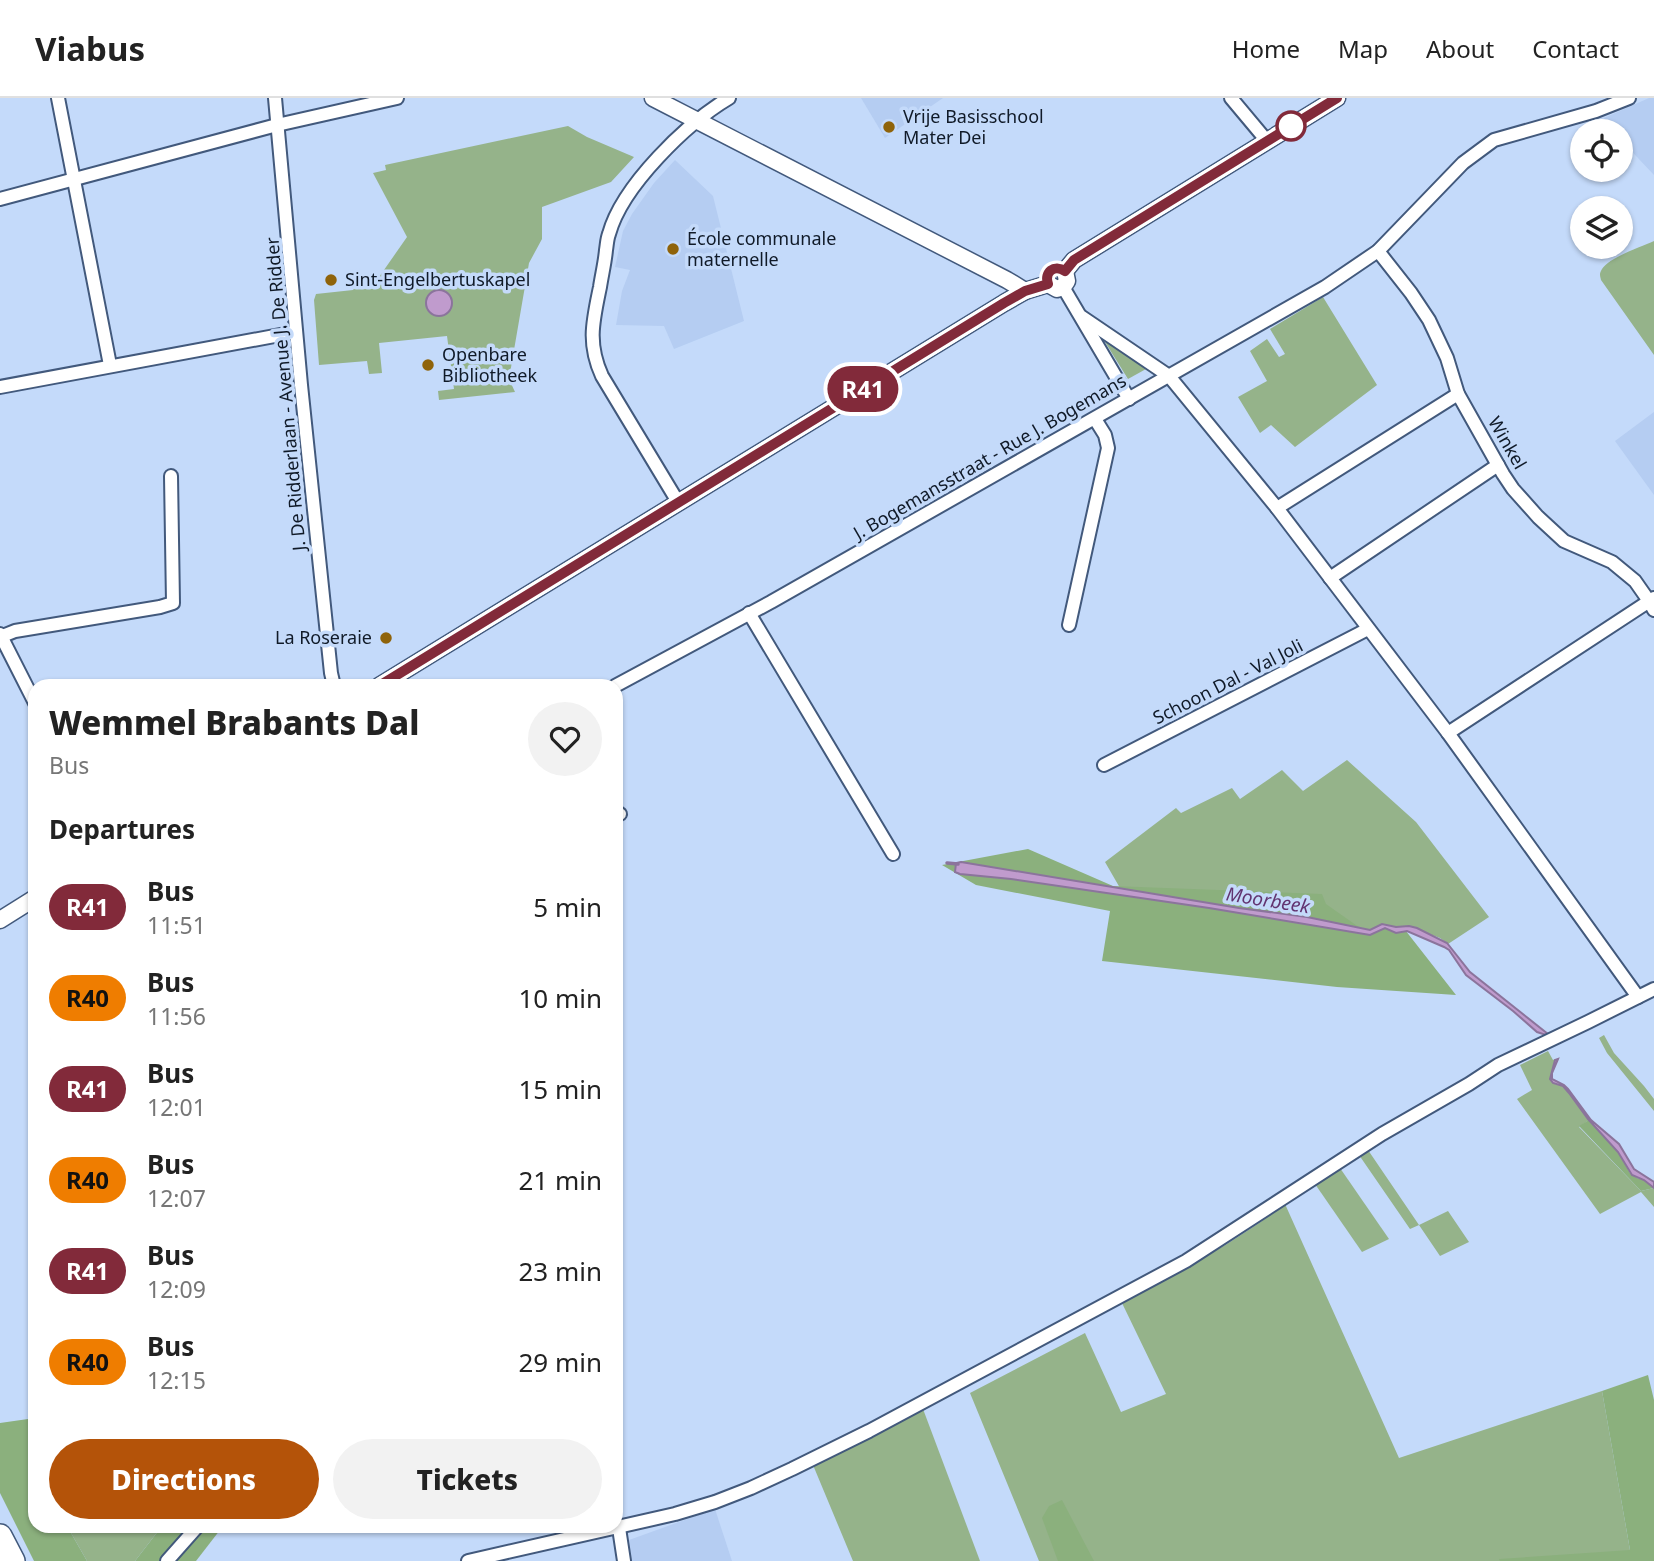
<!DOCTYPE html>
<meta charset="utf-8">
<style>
:root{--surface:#fff;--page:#f2f2f2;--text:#222;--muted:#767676;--line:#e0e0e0;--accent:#b45309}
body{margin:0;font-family:"Noto Sans",sans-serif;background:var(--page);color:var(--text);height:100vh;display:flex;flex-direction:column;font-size:26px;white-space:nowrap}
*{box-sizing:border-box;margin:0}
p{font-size:23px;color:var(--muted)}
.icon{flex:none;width:38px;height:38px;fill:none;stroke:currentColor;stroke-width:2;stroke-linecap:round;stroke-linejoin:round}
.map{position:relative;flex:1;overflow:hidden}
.drawer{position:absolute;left:28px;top:581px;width:595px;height:854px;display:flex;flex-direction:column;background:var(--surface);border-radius:21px;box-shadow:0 2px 5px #0004}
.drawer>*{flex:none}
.badge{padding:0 14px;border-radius:23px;font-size:24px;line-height:46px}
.fabs{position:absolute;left:1570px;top:21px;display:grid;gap:14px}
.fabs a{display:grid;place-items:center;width:63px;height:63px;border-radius:50%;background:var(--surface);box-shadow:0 2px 5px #0004;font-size:35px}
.map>.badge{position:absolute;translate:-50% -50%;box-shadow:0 0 0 4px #fff}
h2{padding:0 21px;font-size:26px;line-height:63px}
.round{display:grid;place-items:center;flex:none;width:74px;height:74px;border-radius:37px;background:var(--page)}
.head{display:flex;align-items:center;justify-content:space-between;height:119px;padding:0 21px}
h1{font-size:33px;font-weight:800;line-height:52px}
.action{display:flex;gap:14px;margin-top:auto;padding:14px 21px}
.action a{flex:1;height:80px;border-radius:42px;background:var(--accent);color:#fff;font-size:28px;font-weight:800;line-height:80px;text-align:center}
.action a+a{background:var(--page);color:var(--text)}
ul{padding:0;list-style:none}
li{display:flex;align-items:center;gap:21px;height:91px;padding:0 21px}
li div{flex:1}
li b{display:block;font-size:26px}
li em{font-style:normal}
li .badge{min-width:77px;font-weight:700;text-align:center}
header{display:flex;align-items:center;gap:42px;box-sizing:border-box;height:98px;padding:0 35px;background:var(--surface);border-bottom:2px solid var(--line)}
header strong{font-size:33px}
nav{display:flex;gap:38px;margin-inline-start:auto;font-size:24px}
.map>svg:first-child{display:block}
.built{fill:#b5cdf2}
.green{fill:#95b38a}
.forest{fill:#8bb07d}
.water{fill:#c09bcd;stroke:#8b749c;stroke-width:2}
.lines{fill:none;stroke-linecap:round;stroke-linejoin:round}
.stream{stroke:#8b749c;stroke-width:3.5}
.minor-casing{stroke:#42597c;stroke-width:16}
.tertiary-casing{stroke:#42597c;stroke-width:19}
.motorway-casing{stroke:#42597c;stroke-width:26}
.minor{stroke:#fff;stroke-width:12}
.tertiary{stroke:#fff;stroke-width:16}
.motorway{stroke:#fff;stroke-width:23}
.line-casing{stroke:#fff;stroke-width:16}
.line{stroke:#822a3a;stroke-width:10}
.stop-dot{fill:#fff;stroke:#822a3a;stroke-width:3.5}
.poi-dot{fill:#8f630a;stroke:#c4dafa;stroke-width:2.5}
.labels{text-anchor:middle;stroke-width:7;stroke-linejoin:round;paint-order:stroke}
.poi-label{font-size:18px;fill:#101a28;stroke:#c4dafa;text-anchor:start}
.street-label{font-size:18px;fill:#101a28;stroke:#c4dafa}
.water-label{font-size:19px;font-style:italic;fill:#623471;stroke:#c4dafa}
</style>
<header>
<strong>Viabus</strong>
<nav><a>Home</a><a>Map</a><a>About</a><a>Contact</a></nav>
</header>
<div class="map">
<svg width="1654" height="1463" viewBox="0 0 1654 1463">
<rect width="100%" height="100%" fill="#c4dafa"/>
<g class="built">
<path d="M 861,0 L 943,0 L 885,40 Z"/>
<path d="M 1649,0 L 1654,0 L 1654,77 L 1621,42 L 1620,33 L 1612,33 L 1604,20 Z"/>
<path d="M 675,62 L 713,98 L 744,223 L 674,251 L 664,228 L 616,227 L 622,193 L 630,172 L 615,169 L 623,133 L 632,116 L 654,85 Z"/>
<path d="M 1654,314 L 1654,397 L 1615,343 Z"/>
<path d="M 715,1411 L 732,1463 L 631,1463 L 629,1442 Z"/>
</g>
<g class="green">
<path d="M 568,28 L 587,39 L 634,59 L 611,84 L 542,109 L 542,141 L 529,165 L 509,281 L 515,294 L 439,302 L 438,293 L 454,291 L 447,238 L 379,245 L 382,275 L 369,276 L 367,263 L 319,267 L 314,202 L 316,196 L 353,192 L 364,178 L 377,182 L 407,139 L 373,75 L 386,72 L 385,67 Z"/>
<path d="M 1654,143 L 1654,257 L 1601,182 C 1600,177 1599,176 1602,171 C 1610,159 1641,149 1654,143 Z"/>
<path d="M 1323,199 L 1377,287 L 1295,349 L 1271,327 L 1260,335 L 1238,299 L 1267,283 L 1250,253 L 1267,241 L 1279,259 L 1285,256 L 1270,231 Z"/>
<path d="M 1106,242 L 1146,267 L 1146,271 L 1128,281 L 1105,244 Z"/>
<path d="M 1347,662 L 1416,724 L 1489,819 L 1448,846 L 1440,840 L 1409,828 L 1370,832 L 1298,818 L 1120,790 L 1105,764 L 1176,710 L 1181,715 L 1232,690 L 1240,701 L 1282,672 L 1303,693 Z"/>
<path d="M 1604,937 L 1614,955 L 1644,988 L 1654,1001 L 1654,1013 L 1607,955 L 1599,940 Z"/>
<path d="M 1548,953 L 1553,962 L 1555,961 C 1555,968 1551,974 1550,981 L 1566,990 L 1589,1022 L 1579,1029 L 1641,1093 L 1654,1090 L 1654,1109 L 1641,1094 L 1600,1116 L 1517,1001 L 1532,992 L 1520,967 Z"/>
<path d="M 1368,1052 L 1419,1127 L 1448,1113 L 1469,1144 L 1440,1158 L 1419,1127 L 1410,1131 L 1359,1057 Z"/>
<path d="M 1340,1070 L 1389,1141 L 1362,1154 L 1315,1086 Z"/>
<path d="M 1285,1106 L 1399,1360 L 1602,1293 L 1630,1452 L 1654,1463 L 1039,1463 L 970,1295 L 1085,1235 L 1121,1314 L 1166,1296 L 1122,1205 C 1136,1196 1151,1190 1165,1182 C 1206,1159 1248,1135 1285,1106 Z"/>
<path d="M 923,1311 L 980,1463 L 853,1463 L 813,1367 L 855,1348 Z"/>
<path d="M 67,1428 L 162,1428 L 135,1463 L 87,1463 Z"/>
</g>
<g class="forest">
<path d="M 616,726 L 623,805 L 616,806 Z"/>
<path d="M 1028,751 L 1113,788 L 1322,796 L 1326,806 L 1363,832 L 1402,828 L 1456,897 L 1337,889 L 1102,863 L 1110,813 L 976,787 L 942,767 Z"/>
<path d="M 1589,1022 L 1618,1054 L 1630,1075 L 1637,1080 L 1644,1082 L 1654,1090 L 1641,1093 L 1579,1028 Z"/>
<path d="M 1648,1277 L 1654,1302 L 1654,1463 L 1500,1463 L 1499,1461 L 1630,1452 L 1602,1293 Z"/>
<path d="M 35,1320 L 35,1428 L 67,1428 L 87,1463 L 34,1463 L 0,1395 L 0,1325 Z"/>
<path d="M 1062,1402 L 1094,1463 L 1058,1463 L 1042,1420 L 1049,1408 Z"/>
<path d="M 162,1428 L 214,1428 L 220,1432 L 196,1463 L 135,1463 Z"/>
</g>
<g class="water">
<circle cx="439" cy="205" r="13"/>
<path d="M 961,764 L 1239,810 L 1307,819 L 1370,832 L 1382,826 L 1396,829 L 1409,828 L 1417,830 L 1447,845 L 1470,874 L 1548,936 L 1546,937 L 1537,934 L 1513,913 L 1466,877 L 1449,852 L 1444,849 L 1407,833 L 1396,835 L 1385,830 L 1370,837 L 1209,810 L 1011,781 L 960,776 L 955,774 L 956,765 Z"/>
<path d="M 1558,961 L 1552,975 L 1552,981 L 1564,987 L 1568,991 L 1591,1022 L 1619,1046 L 1634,1071 L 1654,1084 L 1654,1090 L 1644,1082 L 1632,1077 L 1618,1054 L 1588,1021 L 1569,995 L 1563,988 L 1553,985 L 1550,981 L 1555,962 Z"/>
</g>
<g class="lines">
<path class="stream" d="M 947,765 L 958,766"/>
<g class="minor-casing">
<g id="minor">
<path d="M 58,0 L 110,267"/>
<path d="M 275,0 L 301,287 L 331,575 L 334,588"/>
<path d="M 1231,0 L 1267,43"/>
<path d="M 0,101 L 277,27 L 397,0"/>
<path d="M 1378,153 L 1411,195 L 1429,222 L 1447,260 L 1458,296 L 1503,376 L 1513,391 L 1538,419 L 1564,443 L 1612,464 L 1635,483 L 1649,503 L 1654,512"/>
<path d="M 1063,189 L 1129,301"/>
<path d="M 1082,219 L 1169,278 L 1277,410 L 1448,635 L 1638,899"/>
<path d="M 0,289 L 296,234"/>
<path d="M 678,404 L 602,278 C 587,245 593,223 600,189 C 602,176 605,164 606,152 C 607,146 607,141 609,136 C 622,88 687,25 729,0"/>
<path d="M 1277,410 L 1458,296"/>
<path d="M 1330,480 L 1498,367"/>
<path d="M 749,515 L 893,756"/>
<path d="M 1069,527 L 1108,350 L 1105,337 L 1095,321"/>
<path d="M 0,536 L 35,605"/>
<path d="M 0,539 L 15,533 L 160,509 L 173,505 L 171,378"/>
<path d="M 615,588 L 771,504 L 1325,189 L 1378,153 L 1463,65 L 1494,42 L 1596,13 L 1629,0"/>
<path d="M 1448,635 L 1654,500"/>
<path d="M 1104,667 L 1368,531"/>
<path d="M 616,714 L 620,716"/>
<path d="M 619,1430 L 624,1463"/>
<path d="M 167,1463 L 198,1428"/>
<path d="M 468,1463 L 675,1416 L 715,1404 L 751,1390 L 792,1371 L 869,1333 L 1186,1163 L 1382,1036 L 1469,986 L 1498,967 L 1588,924 L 1654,891"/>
</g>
</g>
<g class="tertiary-casing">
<g id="tertiary">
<path d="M 653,0 L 1007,182 L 1025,193"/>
<path d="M 1065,173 L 1074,162 L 1337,0"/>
<path d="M 379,588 L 1004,205 L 1025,193 L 1048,186 L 1057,191 L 1063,189 L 1067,183 L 1065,173"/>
<path d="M 0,822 L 35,800"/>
</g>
</g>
<g class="motorway-casing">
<path id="motorway" d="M 0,1438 L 13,1463"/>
</g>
<use href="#minor" class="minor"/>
<use href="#tertiary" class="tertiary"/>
<use href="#motorway" class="motorway"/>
</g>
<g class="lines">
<g class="line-casing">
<path id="line" d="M 379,588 L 1004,205 L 1025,193 L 1048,186 C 1044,174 1054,166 1065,173 L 1074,162 L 1337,0"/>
</g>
<use href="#line" class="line"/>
</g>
<circle class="stop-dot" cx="1291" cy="28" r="14"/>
<g class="poi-dot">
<circle cx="889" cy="29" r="7"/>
<circle cx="673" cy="151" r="7"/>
<circle cx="331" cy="182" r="7"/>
<circle cx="428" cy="267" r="7"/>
<circle cx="386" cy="540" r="7"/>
</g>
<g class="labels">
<g class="poi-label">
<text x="903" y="25">Vrije Basisschool<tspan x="903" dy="21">Mater Dei</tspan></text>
<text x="687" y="147">École communale<tspan x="687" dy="21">maternelle</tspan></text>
<text x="345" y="188">Sint-Engelbertuskapel</text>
<text x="442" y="263">Openbare<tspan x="442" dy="21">Bibliotheek</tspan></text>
<text x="372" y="546" text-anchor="end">La Roseraie</text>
</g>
<g class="street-label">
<text transform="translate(286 296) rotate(-95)" y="6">J. De Ridderlaan - Avenue J. De Ridder</text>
<text transform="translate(1507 345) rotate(60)" y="6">Winkel</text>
<text transform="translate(990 359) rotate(-30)" y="6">J. Bogemansstraat - Rue J. Bogemans</text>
<text transform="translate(1228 584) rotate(-27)" y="6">Schoon Dal - Val Joli</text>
</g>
<g class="water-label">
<text transform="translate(1268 802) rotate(9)" y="7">Moorbeek</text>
</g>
</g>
</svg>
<div class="fabs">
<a><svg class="icon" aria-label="locate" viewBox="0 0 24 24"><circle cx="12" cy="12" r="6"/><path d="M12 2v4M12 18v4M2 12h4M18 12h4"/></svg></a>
<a><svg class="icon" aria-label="layers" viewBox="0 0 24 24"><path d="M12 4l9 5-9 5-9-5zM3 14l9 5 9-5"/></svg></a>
</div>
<b class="badge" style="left:863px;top:291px;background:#822a3a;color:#fff">R41</b>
<section class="drawer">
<div class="head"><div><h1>Wemmel Brabants Dal</h1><p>Bus</p></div><a class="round"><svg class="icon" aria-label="heart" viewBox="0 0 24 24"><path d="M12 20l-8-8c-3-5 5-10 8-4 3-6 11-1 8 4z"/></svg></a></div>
<h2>Departures</h2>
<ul>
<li><span class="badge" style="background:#822a3a;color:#fff">R41</span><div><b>Bus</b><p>11:51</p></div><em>5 min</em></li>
<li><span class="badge" style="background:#ef7d00;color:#111">R40</span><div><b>Bus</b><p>11:56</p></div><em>10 min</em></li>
<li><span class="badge" style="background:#822a3a;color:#fff">R41</span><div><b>Bus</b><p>12:01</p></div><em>15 min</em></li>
<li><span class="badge" style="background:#ef7d00;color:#111">R40</span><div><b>Bus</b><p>12:07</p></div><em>21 min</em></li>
<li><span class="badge" style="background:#822a3a;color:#fff">R41</span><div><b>Bus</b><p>12:09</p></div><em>23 min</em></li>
<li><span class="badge" style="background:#ef7d00;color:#111">R40</span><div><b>Bus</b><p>12:15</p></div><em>29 min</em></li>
</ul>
<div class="action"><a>Directions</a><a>Tickets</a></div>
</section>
</div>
